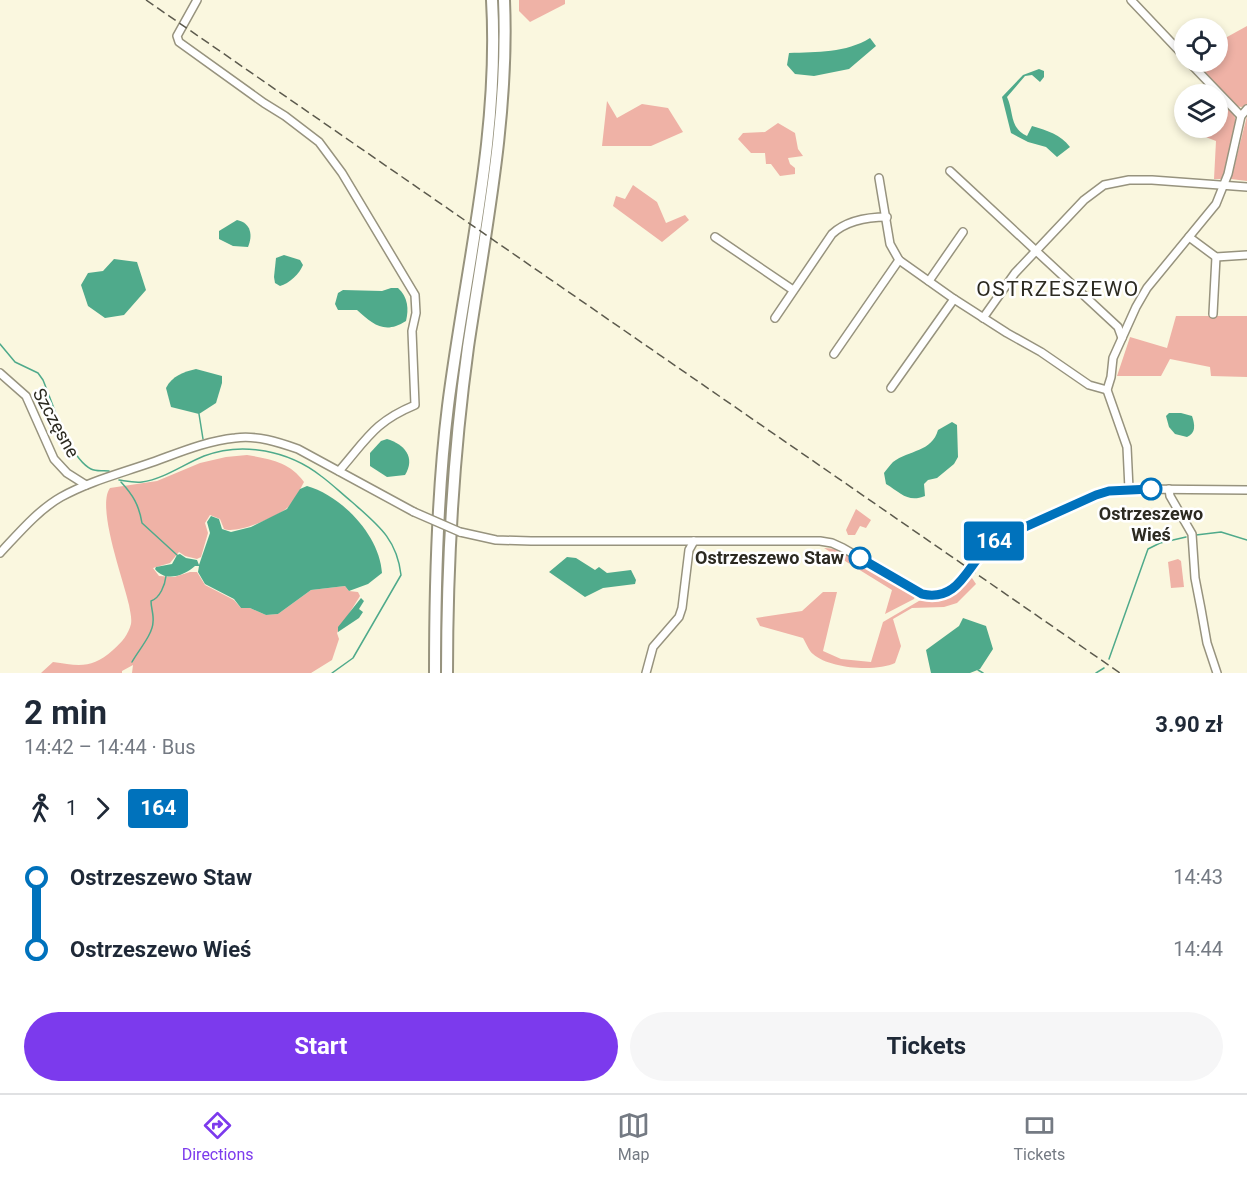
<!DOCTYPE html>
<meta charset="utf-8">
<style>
:root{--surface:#fff;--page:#f6f6f7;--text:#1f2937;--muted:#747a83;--line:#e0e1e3;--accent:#7c3aed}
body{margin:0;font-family:Roboto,sans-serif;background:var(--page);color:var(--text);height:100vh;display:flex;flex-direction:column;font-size:22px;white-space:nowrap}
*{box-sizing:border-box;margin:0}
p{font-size:20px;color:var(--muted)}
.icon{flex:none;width:33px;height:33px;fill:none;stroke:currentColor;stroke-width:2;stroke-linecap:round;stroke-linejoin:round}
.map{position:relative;height:673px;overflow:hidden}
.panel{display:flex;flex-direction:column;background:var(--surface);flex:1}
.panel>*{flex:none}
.badge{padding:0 12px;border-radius:4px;font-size:21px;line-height:39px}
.tools{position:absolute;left:1174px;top:18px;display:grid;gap:12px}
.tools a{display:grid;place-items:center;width:54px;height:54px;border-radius:50%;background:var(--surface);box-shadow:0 3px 9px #0003;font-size:30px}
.map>.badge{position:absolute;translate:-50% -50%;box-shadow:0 0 0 3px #fff}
.legs{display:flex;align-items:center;gap:9px;height:66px;padding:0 24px;font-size:20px}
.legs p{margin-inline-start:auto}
.headline{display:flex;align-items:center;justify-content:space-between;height:102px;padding:0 24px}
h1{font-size:33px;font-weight:700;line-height:45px}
.primary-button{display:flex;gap:12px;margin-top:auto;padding:12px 24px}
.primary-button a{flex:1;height:69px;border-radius:36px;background:var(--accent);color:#fff;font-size:24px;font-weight:700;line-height:69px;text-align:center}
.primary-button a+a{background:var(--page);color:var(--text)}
ul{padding:0 24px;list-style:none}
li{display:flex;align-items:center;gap:21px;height:72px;font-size:22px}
li i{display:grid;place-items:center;width:9px;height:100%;margin:0 8px;background:currentColor}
li i::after{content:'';width:15px;height:15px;margin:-8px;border:4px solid;border-radius:50%;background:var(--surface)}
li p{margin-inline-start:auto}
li:first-child i{background:linear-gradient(#0000 50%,currentColor 0)}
li:last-child i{background:linear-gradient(currentColor 50%,#0000 0)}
.dock{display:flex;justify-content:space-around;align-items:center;height:84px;border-top:2px solid var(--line);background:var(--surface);font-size:16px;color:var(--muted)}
.dock a{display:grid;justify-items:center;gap:3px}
.dock .current{color:var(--accent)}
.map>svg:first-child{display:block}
.green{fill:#efb2a6}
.water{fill:#4faa8b}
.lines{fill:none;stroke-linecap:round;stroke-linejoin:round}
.stream{stroke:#4faa8b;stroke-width:1.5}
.minor-casing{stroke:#97937e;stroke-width:10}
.highway-casing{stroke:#97937e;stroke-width:14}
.minor{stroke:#fff;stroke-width:7}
.highway{stroke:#fff;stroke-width:10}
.rail{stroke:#5c5a4d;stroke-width:1.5;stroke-dasharray:9 4.5;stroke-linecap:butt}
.minor-bridge-casing{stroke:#97937e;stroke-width:10;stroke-linecap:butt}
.minor-bridge{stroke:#fff;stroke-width:7}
.line-1-casing{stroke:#fff;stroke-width:14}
.line-1{stroke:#0072bc;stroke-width:9}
.stop-1-dot{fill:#fff;stroke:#0072bc;stroke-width:3}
.labels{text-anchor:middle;stroke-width:5;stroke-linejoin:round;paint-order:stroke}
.street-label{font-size:18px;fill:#2c2a21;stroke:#fff}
.stop-label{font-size:18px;font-weight:bold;fill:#2c2a21;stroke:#fff}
.quarter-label{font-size:21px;letter-spacing:1.5px;fill:#2c2a21;stroke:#fff}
</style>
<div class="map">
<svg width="1247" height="673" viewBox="0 0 1247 673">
<rect width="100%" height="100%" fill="#faf7df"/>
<g class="green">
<path d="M 519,0 L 565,0 L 565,4 L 530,22 L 519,11 Z"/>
<path d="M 1247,26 L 1247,104 L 1242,107 L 1234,106 L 1192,62 L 1218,62 L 1218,42 Z"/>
<path d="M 1217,93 L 1234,114 L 1237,126 L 1224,179 L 1214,179 L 1216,141 L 1203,136 L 1200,128 L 1218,128 L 1218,94 L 1214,94 Z"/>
<path d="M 607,101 L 617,118 L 642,104 L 668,108 L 683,132 L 651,146 L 602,146 Z"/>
<path d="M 1247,116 L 1247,181 L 1231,179 Z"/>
<path d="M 778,123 L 795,133 L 798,149 L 803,156 L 788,158 L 790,164 L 795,168 L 795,174 L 780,176 L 771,164 L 766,164 L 765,153 L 751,153 L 738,139 L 743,133 L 765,132 Z"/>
<path d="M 633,185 L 657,202 L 666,223 L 685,215 L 689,220 L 662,242 L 613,206 L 616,196 L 625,199 Z"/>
<path d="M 1176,316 L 1247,316 L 1247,377 L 1211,376 L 1210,367 L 1170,359 L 1161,376 L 1117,376 L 1130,337 L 1167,348 Z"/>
<path d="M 247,455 C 270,459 290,462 304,482 C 301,488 291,506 286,509 C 274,518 237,534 224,529 L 220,519 L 210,515 L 205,523 L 208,533 L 201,557 L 197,559 L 185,556 L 179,552 L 170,563 L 153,568 L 159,576 L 174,577 L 190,572 L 197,572 L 205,585 L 234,600 L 241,608 L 250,608 L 266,615 L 278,614 L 311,590 L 345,586 L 349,591 L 358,592 L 360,596 L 337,633 L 339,639 L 332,660 L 311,673 L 132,673 L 133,665 L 122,671 L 122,673 L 41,673 L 53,662 C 79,666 92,669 113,650 C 122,642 128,635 131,624 C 132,618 130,611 129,605 C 124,581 96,507 110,488 L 157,481 L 200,463 L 226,457 Z"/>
<path d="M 856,509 L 871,520 L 866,528 L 860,526 L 855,535 L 848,535 L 846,530 Z"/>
<path d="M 824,548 L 838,549 L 916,594 L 914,599 L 885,614 L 892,590 Z"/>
<path d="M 1178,559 L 1181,561 L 1184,587 L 1171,588 L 1168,562 Z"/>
<path d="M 970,575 L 976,584 L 957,603 L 944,607 L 912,608 L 893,619 L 901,646 L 895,663 C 876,672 830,669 813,654 C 809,651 806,643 803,638 L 760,626 L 756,618 L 802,611 L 823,592 L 837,592 L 823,651 L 841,659 L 871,662 L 883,622 L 924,598 L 941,598 L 964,582 Z"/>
</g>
<g class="water">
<path d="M 870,38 L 876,46 L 849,69 L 814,76 L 795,74 L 787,65 L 789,53 C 817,52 846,53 870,38 Z"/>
<path d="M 1039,69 L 1044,71 L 1044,77 L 1040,82 L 1032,75 L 1025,76 L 1007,97 C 1014,111 1009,128 1027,136 L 1032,126 C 1048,131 1060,134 1070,147 L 1057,157 L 1046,147 L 1028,142 L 1011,133 L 1002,97 L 1023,75 Z"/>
<path d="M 237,220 C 251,223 253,235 248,247 L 233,246 L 219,239 L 219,231 Z"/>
<path d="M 284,255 L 300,260 L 303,265 C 300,273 289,284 280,286 L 275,283 L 274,277 L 276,258 Z"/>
<path d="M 114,259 L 137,262 L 146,290 L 124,315 L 105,318 L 88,306 L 81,285 L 88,273 L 103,271 Z"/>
<path d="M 391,288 L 398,288 C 408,297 409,309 406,321 C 384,335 373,324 357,310 L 338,310 L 335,304 L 338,293 L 343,290 L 382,291 Z"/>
<path d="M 196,369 L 222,376 L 222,383 L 216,403 L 199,414 L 171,407 L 166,388 C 172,376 183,372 196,369 Z"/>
<path d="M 1169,413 L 1181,413 L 1192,416 C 1195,425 1196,433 1187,437 L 1175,434 L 1169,427 L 1166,416 Z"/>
<path d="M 952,422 L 957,425 L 958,457 L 954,464 L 937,478 L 928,480 L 924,484 L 925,496 C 908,503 901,493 886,484 L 884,473 C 887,469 890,465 893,462 C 909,450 932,452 938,430 Z"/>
<path d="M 387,439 C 404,444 416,457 405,475 L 387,477 L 370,466 L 370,453 L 381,441 Z"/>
<path d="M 307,486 C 342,496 380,536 382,573 L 368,584 L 349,591 L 345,586 L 311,590 L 278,614 L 266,615 L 250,608 L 241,608 L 234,599 L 205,584 L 198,572 L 199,566 L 195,566 C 185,575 166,583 155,569 L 156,567 L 172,564 L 177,555 L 180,554 L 186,558 L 197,560 L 199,565 L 210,533 L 207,522 L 211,516 L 219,519 L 222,529 L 231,532 L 251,527 L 287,509 L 300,489 Z"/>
<path d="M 567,557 L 576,558 L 595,570 L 599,567 L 607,573 L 631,570 L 636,580 L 635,584 L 603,588 L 585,597 L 549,572 Z"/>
<path d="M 361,598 L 364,601 L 359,609 L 363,612 L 359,618 L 338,632 L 338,627 Z"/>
<path d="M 963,618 L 986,626 L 993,649 L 980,669 L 970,673 L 931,673 L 926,650 L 959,626 Z"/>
</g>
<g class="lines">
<g class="stream">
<path d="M 0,344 L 15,362 L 38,373 L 43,380 C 53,404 69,458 91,469 C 97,472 103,470 109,471"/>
<path d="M 199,414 L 203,439"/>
<path d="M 119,480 C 126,481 134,483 142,482 C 164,479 184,464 204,456 C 243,441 289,451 321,476 C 332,484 342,494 352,502 C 378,525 397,539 401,575 L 353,658 L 332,673"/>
<path d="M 121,482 C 133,495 139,505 142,523 L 177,555"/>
<path d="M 1196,535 L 1221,532 L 1247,540"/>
<path d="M 1109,659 L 1148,549 L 1160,543 L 1186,537"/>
<path d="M 132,662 C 138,651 153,634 153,622 C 154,615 151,608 151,601 C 160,598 165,585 166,576"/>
<path d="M 978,670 L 983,673"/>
<path d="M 1096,673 L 1104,668"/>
</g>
<g class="minor-casing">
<g id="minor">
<path d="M 197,0 L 177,36 L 179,42 L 264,103 L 285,116 L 319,142 L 342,173 L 415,295 L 416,313 L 412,331 L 415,405 C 374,422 367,439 339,471"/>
<path d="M 1131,0 L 1185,57"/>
<path d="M 1189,62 L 1241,116"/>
<path d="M 950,171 L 1118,327 L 1122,338"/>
<path d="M 879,178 L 890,244 L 899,260 L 954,299 L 1007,333 L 1041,352 L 1089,385 L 1107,390"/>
<path d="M 715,237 L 793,290"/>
<path d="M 1189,237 L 1216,257 L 1247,255"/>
<path d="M 929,281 L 963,232"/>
<path d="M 1213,314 L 1216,257"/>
<path d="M 775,318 L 832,234 C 847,220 867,217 887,217"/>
<path d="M 983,318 L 1015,273 L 1084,200 L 1104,185 L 1129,180 L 1152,180 L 1247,187"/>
<path d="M 834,354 L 899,260"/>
<path d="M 0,373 L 26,396 L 54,459 L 67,473 L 86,485"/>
<path d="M 891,388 L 954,299"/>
<path d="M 1129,489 L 1127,447 L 1107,390 L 1111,377 L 1113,358 L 1136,307 L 1147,288 L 1216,204 L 1228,174 L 1241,116 L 1247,109"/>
<path d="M 1169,489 L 1170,496 L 1192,534 L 1195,578 L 1201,609 L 1207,643 L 1217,673"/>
<path d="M 460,532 L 496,540 L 531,541 L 820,541 L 832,543 L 843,548 L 923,594 C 940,598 950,594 962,580"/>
<path d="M 0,553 C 18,534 38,510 61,497 C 88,482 118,474 147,464 C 176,454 205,441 235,438 C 257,435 278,442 298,449 L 414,512"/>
<path d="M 975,560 L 988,545 L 996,540 L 1089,497 L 1109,491 L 1134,489 L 1247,490"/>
<path d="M 646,673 L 653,647 L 679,617 L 682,608 L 689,550 L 694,541"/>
</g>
</g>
<g class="highway-casing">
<g id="highway">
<path d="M 435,673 C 435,584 437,494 448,406 C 465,271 500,136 492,0"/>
<path d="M 447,673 C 447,564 453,456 468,347 C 485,232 509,117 504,0"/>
</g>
</g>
<use href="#minor" class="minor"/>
<use href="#highway" class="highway"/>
<path class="rail" d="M 146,0 L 1120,673"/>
<g class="minor-bridge-casing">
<g id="minor-bridge">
<path d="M 414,512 L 460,532"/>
<path d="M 962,580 L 975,560"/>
</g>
</g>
<use href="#minor-bridge" class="minor-bridge"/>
</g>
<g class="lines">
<g class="line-1-casing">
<path id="line-1" d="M 860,558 L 922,594 C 963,603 968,558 996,540 L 1096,495 L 1109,491 L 1151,489"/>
</g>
<use href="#line-1" class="line-1"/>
</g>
<g class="stop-1-dot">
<circle cx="1151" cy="489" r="10"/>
<circle cx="860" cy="558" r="10"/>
</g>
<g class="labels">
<g class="street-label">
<text transform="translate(56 423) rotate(61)" y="6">Szczęsne</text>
</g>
<g class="stop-label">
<text x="1151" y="520">Ostrzeszewo<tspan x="1151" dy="21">Wieś</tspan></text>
<text x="844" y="564" text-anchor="end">Ostrzeszewo Staw</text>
</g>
<g class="quarter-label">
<text x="1058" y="296">OSTRZESZEWO</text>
</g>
</g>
</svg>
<div class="tools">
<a><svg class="icon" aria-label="locate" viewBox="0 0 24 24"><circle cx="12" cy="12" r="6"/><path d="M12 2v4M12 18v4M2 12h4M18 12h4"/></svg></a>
<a><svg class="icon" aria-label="layers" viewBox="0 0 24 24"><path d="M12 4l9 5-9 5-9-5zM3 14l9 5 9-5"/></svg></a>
</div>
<b class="badge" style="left:994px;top:541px;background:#0072bc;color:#fff">164</b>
</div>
<section class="panel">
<div class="headline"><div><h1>2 min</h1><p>14:42 – 14:44 · Bus</p></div><b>3.90 zł</b></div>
<div class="legs"><svg class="icon" aria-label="walk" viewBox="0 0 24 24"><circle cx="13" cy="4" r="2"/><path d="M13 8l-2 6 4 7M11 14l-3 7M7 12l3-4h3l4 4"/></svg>1<svg class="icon" aria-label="forward" viewBox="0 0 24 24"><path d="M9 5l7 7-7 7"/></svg><b class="badge" style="background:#0072bc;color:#fff">164</b></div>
<ul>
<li><i style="color:#0072bc"></i><b>Ostrzeszewo Staw</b><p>14:43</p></li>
<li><i style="color:#0072bc"></i><b>Ostrzeszewo Wieś</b><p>14:44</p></li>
</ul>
<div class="primary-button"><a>Start</a><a>Tickets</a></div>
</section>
<nav class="dock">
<a class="current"><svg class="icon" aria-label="directions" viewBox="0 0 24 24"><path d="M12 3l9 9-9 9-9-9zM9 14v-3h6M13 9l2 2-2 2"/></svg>Directions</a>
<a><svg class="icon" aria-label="map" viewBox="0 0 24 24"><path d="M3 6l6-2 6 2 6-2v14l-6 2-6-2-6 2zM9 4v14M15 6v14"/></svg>Map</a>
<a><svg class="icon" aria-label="tickets" viewBox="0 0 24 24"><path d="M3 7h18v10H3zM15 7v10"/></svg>Tickets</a>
</nav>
